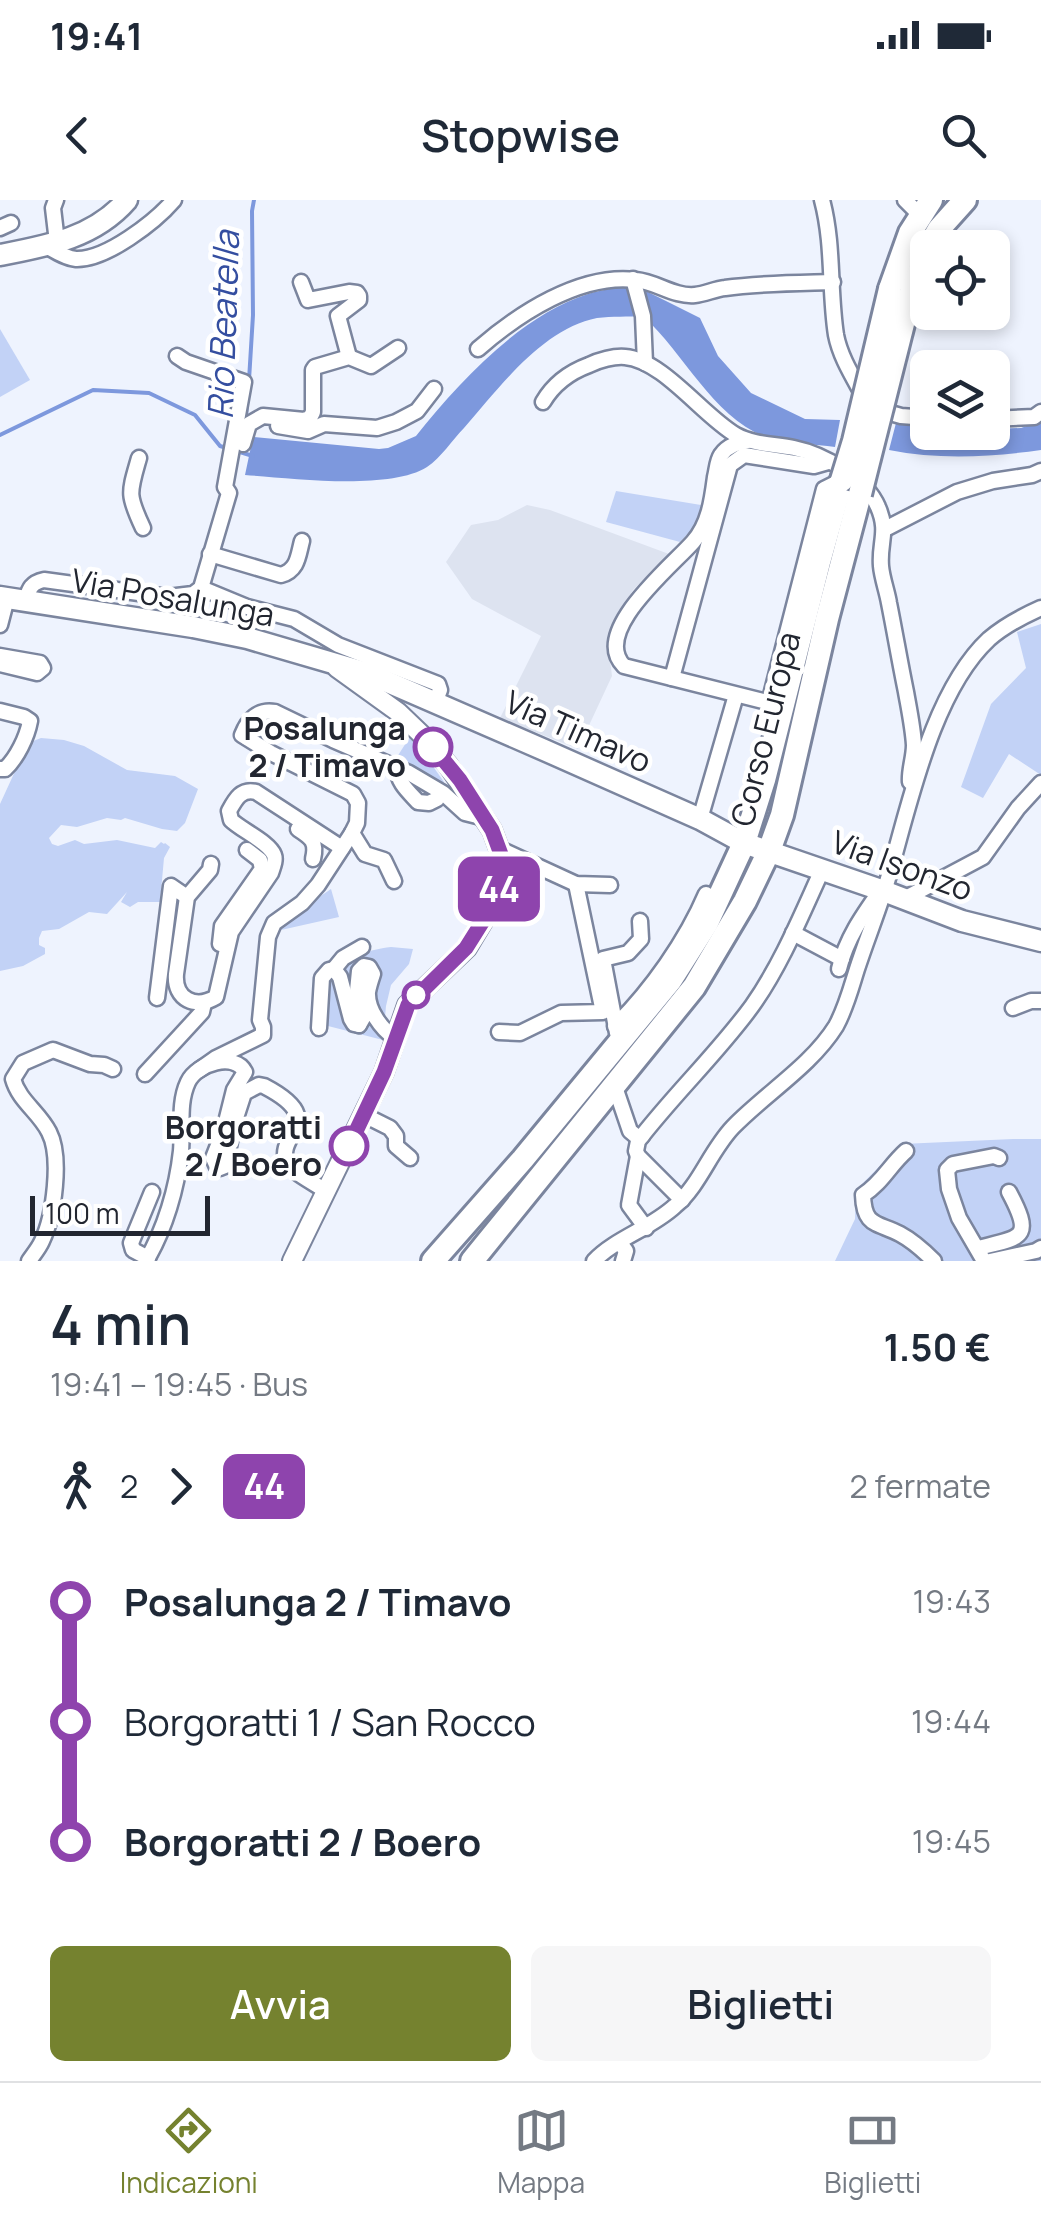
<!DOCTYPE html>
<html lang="it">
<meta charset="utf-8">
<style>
:root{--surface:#fff;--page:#f6f6f7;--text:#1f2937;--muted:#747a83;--line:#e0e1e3;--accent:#75822f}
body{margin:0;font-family:Manrope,sans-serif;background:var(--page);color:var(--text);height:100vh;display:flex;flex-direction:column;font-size:38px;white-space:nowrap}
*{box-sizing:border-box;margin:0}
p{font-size:32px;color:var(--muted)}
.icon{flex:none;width:55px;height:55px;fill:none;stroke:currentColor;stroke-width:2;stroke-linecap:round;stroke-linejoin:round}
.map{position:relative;height:1061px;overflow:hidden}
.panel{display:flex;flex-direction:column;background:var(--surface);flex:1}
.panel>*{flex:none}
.badge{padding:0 20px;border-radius:15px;font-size:35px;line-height:65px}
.buttons{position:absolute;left:910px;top:30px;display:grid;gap:20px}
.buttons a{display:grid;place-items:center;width:100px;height:100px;border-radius:15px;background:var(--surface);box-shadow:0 5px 15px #0003;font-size:50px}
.scale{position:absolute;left:30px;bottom:25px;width:180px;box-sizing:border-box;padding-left:10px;border:5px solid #222630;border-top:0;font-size:28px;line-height:35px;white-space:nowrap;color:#222630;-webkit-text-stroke:8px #fff;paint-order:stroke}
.map>.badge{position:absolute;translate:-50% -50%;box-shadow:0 0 0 5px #fff}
.legs{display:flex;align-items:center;gap:15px;height:110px;padding:0 50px;font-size:32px}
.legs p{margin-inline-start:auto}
.overview{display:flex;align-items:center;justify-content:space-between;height:170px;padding:0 50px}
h1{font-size:55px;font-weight:600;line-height:75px}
.button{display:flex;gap:20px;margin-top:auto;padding:20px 50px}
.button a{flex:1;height:115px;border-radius:15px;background:var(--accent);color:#fff;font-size:40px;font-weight:600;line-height:115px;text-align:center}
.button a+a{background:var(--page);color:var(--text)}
ul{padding:0 50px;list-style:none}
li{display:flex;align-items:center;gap:35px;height:120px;font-size:38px}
li i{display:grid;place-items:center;width:15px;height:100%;margin:0 12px;background:currentColor}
li i::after{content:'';width:25px;height:25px;margin:-12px;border:8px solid;border-radius:50%;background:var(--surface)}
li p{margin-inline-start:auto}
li:first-child i{background:linear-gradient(#0000 50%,currentColor 0)}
li:last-child i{background:linear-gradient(currentColor 50%,#0000 0)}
.status{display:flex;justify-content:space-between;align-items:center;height:70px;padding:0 50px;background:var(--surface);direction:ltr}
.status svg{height:28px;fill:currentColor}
header{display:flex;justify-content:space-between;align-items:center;height:130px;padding:0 50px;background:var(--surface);font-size:45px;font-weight:600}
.tab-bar{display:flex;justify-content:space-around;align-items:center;height:140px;border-top:2px solid var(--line);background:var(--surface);font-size:28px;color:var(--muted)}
.tab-bar a{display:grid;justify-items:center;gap:5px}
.tab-bar .current{color:var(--accent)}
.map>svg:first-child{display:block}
.built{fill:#dde3f0}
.green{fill:#c2d2f6}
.water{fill:#7d98dd}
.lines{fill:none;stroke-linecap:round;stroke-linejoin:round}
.stream{stroke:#7d98dd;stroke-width:4}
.minor-casing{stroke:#7b859e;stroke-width:19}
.tertiary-casing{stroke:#7b859e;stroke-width:22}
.secondary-casing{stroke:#7b859e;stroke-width:25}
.primary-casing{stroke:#7b859e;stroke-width:28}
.minor{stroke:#fff;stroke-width:14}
.tertiary{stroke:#fff;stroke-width:18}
.secondary{stroke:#fff;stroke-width:20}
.primary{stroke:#fff;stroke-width:22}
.primary-bridge-casing{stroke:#7b859e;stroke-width:28;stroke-linecap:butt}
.primary-bridge{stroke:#fff;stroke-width:22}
.line-1-casing{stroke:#fff;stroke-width:22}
.line-1{stroke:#8e44ad;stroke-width:15}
.stop-1-dot{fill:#fff;stroke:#8e44ad;stroke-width:5}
.labels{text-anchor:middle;stroke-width:9;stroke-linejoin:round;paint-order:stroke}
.street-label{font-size:32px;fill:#222630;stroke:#fff}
.stop-label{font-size:32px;font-weight:bold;fill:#222630;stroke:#fff;text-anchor:end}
.water-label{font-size:35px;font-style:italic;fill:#344ea0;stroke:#fff}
</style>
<div class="status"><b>19:41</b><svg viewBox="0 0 49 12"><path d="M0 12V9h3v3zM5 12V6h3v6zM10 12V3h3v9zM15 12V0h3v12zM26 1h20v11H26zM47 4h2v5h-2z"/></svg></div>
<header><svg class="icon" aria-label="back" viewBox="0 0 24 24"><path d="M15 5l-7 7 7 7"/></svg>Stopwise<svg class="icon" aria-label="search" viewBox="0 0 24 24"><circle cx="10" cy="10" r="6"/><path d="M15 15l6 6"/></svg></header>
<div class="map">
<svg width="1041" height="1061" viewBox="0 0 1041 1061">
<rect width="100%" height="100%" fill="#eef3fe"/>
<path class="built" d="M 527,305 L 550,310 L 669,354 L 633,390 L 618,415 L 608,443 L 612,476 L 578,549 L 500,518 L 541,436 L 472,399 L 446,362 L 471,325 L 498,320 Z"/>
<g class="green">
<path d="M 0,129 L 30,180 L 0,197 Z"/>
<path d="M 616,291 L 701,305 L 698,323 L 680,342 L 606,322 Z"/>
<path d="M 1041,424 L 1041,575 L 1009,554 L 983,598 L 961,587 L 991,504 L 1026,468 L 1017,432 Z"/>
<path d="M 411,535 L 444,582 L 441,583 L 397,557 Z"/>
<path d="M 41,538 L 64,540 L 84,546 L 127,570 L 175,576 L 198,589 L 185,623 L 177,631 L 162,629 L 125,618 L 121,620 L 107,618 L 77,627 L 61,625 L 49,638 L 52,644 L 58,646 L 75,640 L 84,644 L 117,640 L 155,648 L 161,642 L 164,644 L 165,643 L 170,647 L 164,658 L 160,702 L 138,702 L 130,707 L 121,702 L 127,692 L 107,714 L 89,712 L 59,729 L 42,731 L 39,738 L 39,745 L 45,748 L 45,754 L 23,766 L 0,771 L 0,604 L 28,543 Z"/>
<path d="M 331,689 L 339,717 L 281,730 L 281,723 Z"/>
<path d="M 391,747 L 413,749 L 409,764 L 391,785 L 386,806 L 383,840 L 328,826 C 328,813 326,795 329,783 C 335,757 369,750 391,747 Z"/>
<path d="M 1013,939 L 1041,939 L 1041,1061 L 835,1061 L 855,1019 L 856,990 L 902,944 Z"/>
</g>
<g class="water">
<path d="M 634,85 L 700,118 L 718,156 L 751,193 L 805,219 L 840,220 L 835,247 C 815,244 792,244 772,239 C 715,222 686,155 643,116 C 628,117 612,116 597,118 C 543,128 498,189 464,228 C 452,240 441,258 427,267 C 389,291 290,278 245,275 L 253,237 L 379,249 L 388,248 L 416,236 C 459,182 521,115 588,94 C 603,89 619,88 634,85 Z"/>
<path d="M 1041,221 L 1041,250 C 991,257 939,260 889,250 L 896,223 L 927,227 L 928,232 L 992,232 L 993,229 L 1021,228 Z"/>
</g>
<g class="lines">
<g class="stream">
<path d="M 249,180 L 253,115 L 252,11 L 254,0"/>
<path d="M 246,220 L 247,199"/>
<path d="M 0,235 L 93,190 L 149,193 L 195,215 L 220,246 L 253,256"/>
</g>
<g class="minor-casing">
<g id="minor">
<path d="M 56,0 L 53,8 L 57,42"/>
<path d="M 822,0 C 834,45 829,90 836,135 C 841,161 858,184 869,207 L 901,216 L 928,218"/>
<path d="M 905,0 L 920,15"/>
<path d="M 0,28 L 11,23"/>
<path d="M 46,46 C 55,51 65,58 76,59 C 106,60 155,22 174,0"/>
<path d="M 633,79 L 643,116 L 645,163"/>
<path d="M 301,82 L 308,100 L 349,92 L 357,93 L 359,96 L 359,100 L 338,116 L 349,157"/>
<path d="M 478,149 C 518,114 580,73 636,80 C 657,82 674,97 695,95 C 705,94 715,89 725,88 C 760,83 798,83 833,82"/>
<path d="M 543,202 C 553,185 570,172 589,165 C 599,160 614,156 625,157 C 663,160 703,216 736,235 C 754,245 775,244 794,248 C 823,254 866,278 878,307 C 889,332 879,342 881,366 C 882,378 887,391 889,403 C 895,433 900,463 906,492 C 909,509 913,528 914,545 C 914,558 909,570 910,582"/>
<path d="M 992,219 L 1034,217 L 1041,212"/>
<path d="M 278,226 L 308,231 L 324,224 L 377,228 L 396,222 L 417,211 L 434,189"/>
<path d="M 748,241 C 738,243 728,245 721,255 C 717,261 717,269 715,277 C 712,300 709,324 693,342 C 671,367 590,432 624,466 L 783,506"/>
<path d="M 243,244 L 249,224 L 263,216 L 304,220 L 310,218 L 313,212 L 313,170 L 315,167 L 349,157 L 371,166 L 398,148"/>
<path d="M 139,258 C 129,293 127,294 143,328"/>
<path d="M 885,329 L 957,292 L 993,281 L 1032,275 L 1041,271"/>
<path d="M 210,354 L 281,375 C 298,370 298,356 302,341"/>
<path d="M 201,388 L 247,407 L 294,419 L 338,445 L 438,484 L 440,490 L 435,503"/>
<path d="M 25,402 C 29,390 30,383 44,380 L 168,397 L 193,394 L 201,388 L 229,293 L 225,287 L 244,182 L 186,162 L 177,156"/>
<path d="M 0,425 L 7,398"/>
<path d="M 0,456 L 40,463 L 43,468 L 37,473 L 0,464"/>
<path d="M 672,478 L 730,265 L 744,255 L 814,266 L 828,262"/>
<path d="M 769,503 L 824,289 L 842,280"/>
<path d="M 0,511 L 24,517 L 30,521 C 27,537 17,558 5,569 L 0,569"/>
<path d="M 397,568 C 398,583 408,591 418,602 L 429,603 L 437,599"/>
<path d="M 700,619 L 736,495"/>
<path d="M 298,629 C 312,638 317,642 313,659"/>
<path d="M 352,633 L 365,654 L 384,660 L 394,681"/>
<path d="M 500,649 L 576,684 L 610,685"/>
<path d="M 211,664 L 210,670 L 187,697 L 176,774 C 174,800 196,809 216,797 L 231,732 L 271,673 C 273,667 276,660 274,655 C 269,642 241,630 231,620 L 229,611 C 235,600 241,588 256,592 L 342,648"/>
<path d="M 904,699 L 983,657 L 1018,608 L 1041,583"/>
<path d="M 793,733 L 842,759"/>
<path d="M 220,744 L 222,726 L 262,669 L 260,660 L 247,650"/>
<path d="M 334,769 L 343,758 L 362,747"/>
<path d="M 839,769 C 846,739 863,715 880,691"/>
<path d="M 157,798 L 171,686 L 187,697"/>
<path d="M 1013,808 L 1031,801 L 1041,801"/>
<path d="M 359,825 L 363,818 L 357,791 L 359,771 L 364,766 L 369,767 L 373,774 C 371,780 369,786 368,792 C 367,809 381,829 395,838"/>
<path d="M 615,826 C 651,790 686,741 706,694"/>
<path d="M 319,828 L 322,778 L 329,770 L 334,769 L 340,777 L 351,819 L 354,824 L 359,825"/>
<path d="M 499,832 L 520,833 L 561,813 L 603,812 L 576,684"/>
<path d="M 617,833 L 603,759 L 628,753 L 641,739 L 640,721"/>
<path d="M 199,870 L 216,858 L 263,835 L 263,827 L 260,820 L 268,737 L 274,723 L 302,703 L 318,685 L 352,633 L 357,623 L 358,603 L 353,594 L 271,553 L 242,535 C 248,520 258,509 275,512 L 333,540 L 409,573 L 443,593 L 465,613 L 485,618"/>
<path d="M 145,874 L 202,812 L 204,803"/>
<path d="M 614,884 L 630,931 L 636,936 L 642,936"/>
<path d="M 364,915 L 390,928 L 396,936 L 396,946 L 410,958"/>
<path d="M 906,951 C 890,965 882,983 863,995 C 864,1027 877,1022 900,1034 C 913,1041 924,1051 934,1061"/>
<path d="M 638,956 L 629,1005 L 646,1028"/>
<path d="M 682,1000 L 638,956 L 636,951 L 638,941 C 674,894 717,854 752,806 C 781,765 801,716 822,670"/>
<path d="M 620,1043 L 626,1051 L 623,1061"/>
<path d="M 978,1048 C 1022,1037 1034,1039 1009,992"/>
<path d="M 148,1058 L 133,1050 L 131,1043 L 152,992"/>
<path d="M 29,1061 C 33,1055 39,1048 42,1041 C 54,1016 62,957 49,932 C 39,912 19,901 13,879 L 23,863 L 53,850 L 90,864 L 104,865 L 113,869"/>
<path d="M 146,1061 C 165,1029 177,988 181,951 C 183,928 178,903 188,882 C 197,863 235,852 245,872 L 234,890 L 224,930 L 213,958 L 217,967 L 220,968 L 225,966 L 233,927 L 244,893 L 259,885 L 264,886 C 331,921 274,934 287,963 C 292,972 317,985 326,991"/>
<path d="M 594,1061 C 616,1038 650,1029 675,1006 C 700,985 710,951 733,927 C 766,893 811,866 836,826 C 846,808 851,788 857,769 C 868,735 882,702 891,668 C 911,598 934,490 989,439 C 1004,426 1023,416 1041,408"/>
<path d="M 984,1061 L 959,1018 L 949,989 L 947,970 L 953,964 L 994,956 L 999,958"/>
<path d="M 990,1061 L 1036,1051 L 1041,1048"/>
</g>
</g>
<g class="tertiary-casing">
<path id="tertiary" d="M 292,1061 L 384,872 L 407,805 L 467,748 L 488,713 L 502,677 L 502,657 L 492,630 L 448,565 L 422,535 L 398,512 L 337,468"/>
</g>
<g class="secondary-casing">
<g id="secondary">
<path d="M 0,55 C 47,46 94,38 127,0"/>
<path d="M 0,397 L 193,427 L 247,438 L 367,473 L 542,549 L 700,619 L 744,643 L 881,690 L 962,721 L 1041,741"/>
</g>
</g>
<g class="primary-casing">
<g id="primary">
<path d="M 928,48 L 939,29 L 965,0"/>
<path d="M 890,89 L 910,33 L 931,0"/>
<path d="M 911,92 L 928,48"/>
<path d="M 433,1061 L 523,959 L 670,781 L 707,723 L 744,643 L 764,580 L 819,362 L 842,280"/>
<path d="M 472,1061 L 694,787 L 745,701 L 769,651 L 782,615 L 827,419 L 860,294"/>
</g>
</g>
<use href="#minor" class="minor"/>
<use href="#tertiary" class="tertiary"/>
<use href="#secondary" class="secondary"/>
<use href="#primary" class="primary"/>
<g class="primary-bridge-casing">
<g id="primary-bridge">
<path d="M 842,280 L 854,241 L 890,89"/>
<path d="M 860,294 L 911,92"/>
</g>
</g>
<use href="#primary-bridge" class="primary-bridge"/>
</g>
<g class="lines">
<g class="line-1-casing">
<path id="line-1" d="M 349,946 L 384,872 L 408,805 L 466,748 L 488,713 L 502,677 L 502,657 L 492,630 L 460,580 L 433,547"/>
</g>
<use href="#line-1" class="line-1"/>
</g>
<g class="stop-1-dot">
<circle cx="433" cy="547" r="18"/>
<circle cx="416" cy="795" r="12"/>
<circle cx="349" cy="946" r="18"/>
</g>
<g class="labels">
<g class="street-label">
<text transform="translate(173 398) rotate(10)" y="11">Via Posalunga</text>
<text transform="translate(766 529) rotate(-76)" y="11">Corso Europa</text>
<text transform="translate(578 532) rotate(24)" y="11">Via Timavo</text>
<text transform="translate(902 666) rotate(20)" y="11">Via Isonzo</text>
</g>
<g class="stop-label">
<text x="406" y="540">Posalunga<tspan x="406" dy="37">2 / Timavo</tspan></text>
<text x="322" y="939">Borgoratti<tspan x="322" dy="37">2 / Boero</tspan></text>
</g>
<g class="water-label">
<text transform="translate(224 125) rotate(-88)" y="12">Rio Beatella</text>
</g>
</g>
</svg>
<div class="buttons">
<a><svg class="icon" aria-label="locate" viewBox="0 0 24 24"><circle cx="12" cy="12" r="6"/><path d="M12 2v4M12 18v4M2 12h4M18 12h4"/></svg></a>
<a><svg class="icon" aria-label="layers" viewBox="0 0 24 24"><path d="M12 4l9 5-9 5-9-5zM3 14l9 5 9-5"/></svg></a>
</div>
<div class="scale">100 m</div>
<b class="badge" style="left:499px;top:689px;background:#8e44ad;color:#fff">44</b>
</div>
<section class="panel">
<div class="overview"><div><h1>4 min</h1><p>19:41 – 19:45 · Bus</p></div><b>1.50 €</b></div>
<div class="legs"><svg class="icon" aria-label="walk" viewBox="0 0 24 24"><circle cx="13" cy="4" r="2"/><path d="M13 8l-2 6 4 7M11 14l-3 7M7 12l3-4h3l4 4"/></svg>2<svg class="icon" aria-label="forward" viewBox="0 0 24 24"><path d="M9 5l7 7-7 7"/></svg><b class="badge" style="background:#8e44ad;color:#fff">44</b><p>2 fermate</p></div>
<ul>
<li><i style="color:#8e44ad"></i><b>Posalunga 2 / Timavo</b><p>19:43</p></li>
<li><i style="color:#8e44ad"></i><span>Borgoratti 1 / San Rocco</span><p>19:44</p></li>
<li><i style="color:#8e44ad"></i><b>Borgoratti 2 / Boero</b><p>19:45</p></li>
</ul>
<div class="button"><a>Avvia</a><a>Biglietti</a></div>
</section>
<nav class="tab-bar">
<a class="current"><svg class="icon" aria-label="directions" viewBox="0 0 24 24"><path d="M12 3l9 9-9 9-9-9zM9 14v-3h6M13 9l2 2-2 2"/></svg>Indicazioni</a>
<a><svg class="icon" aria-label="map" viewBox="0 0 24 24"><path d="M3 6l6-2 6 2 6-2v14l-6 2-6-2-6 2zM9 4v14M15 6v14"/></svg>Mappa</a>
<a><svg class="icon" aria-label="tickets" viewBox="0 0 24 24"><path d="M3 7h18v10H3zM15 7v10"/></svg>Biglietti</a>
</nav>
